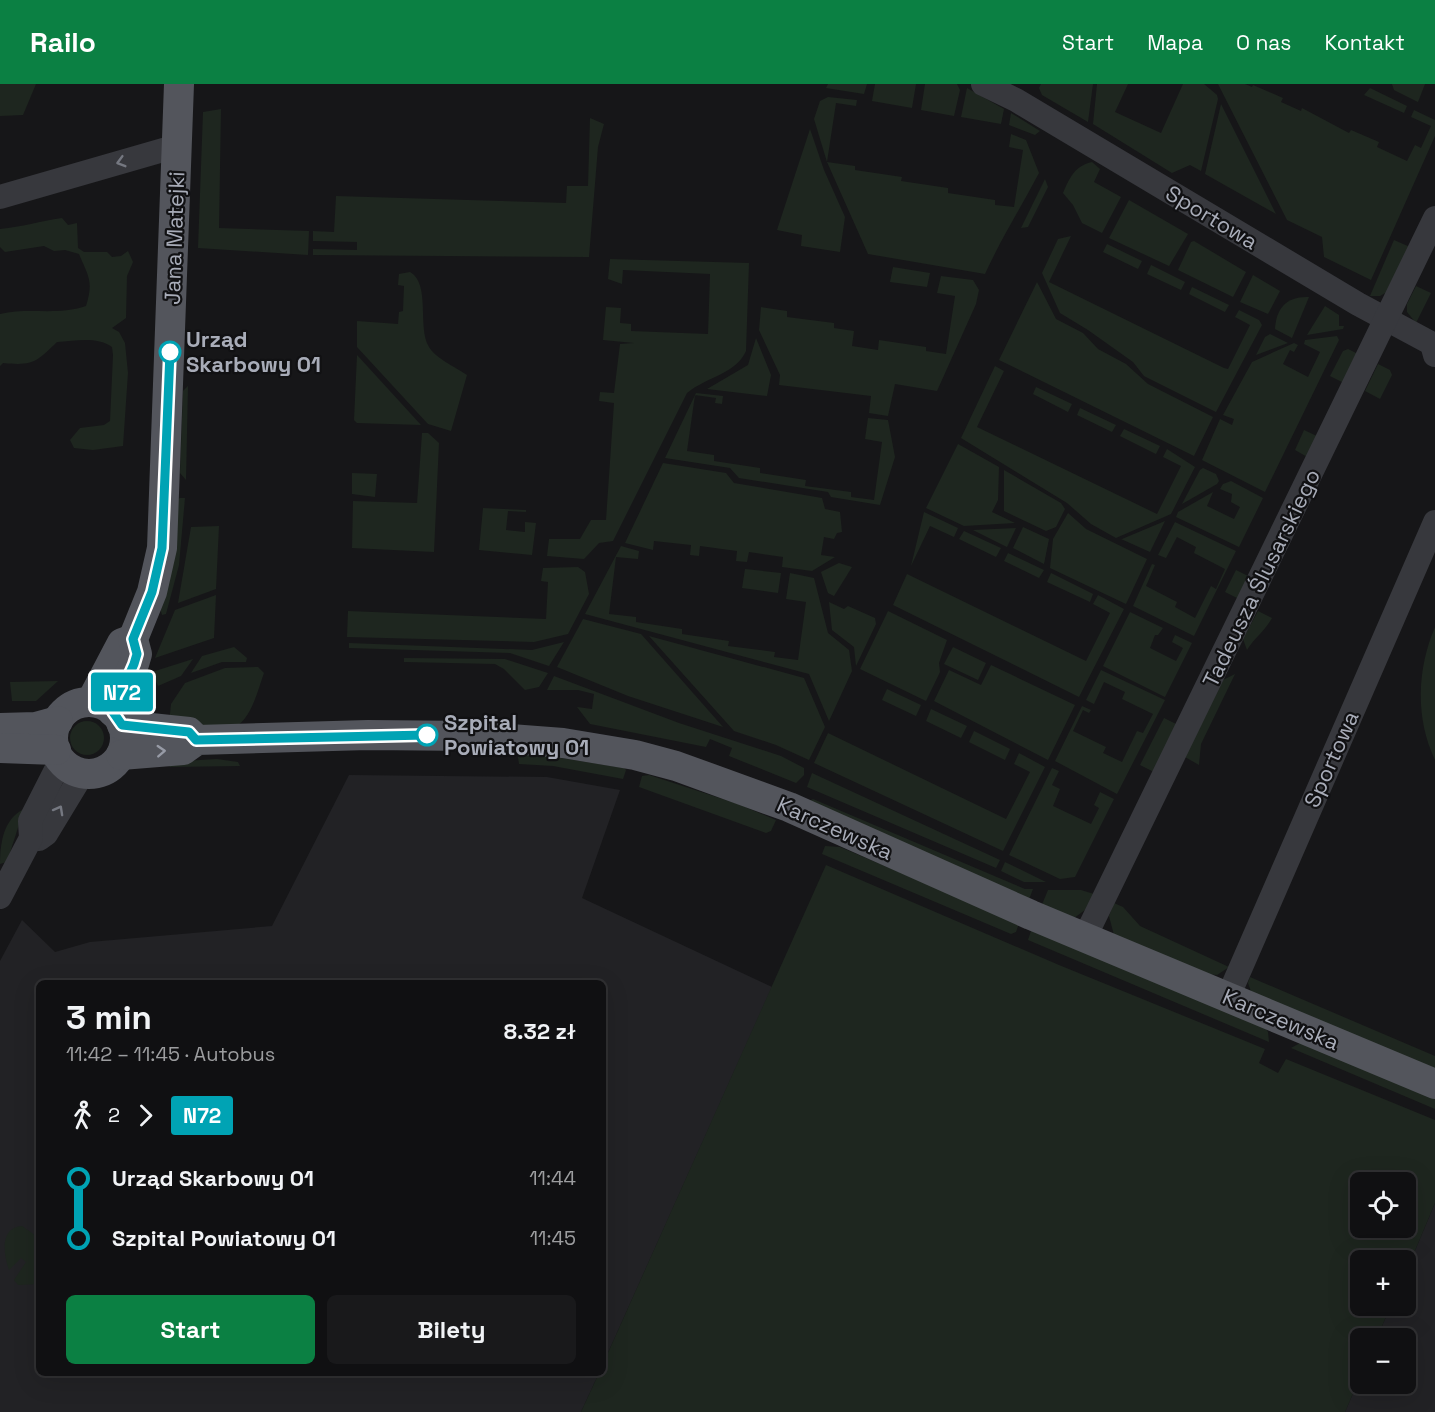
<!DOCTYPE html>
<html lang="pl">
<meta charset="utf-8">
<style>
:root{--surface:#101012;--page:#19191b;--text:#f1f3f6;--muted:#9c9d9f;--line:#303032;--accent:#0b8043}
body{margin:0;font-family:"Space Grotesk",sans-serif;background:var(--page);color:var(--text);height:100vh;display:flex;flex-direction:column;font-size:22px;white-space:nowrap}
*{box-sizing:border-box;margin:0}
p{font-size:20px;color:var(--muted)}
.icon{flex:none;width:33px;height:33px;fill:none;stroke:currentColor;stroke-width:2;stroke-linecap:round;stroke-linejoin:round}
.map{position:relative;flex:1;overflow:hidden}
.sheet{position:absolute;left:36px;top:896px;width:570px;height:396px;display:flex;flex-direction:column;background:var(--surface);border-radius:9px;box-shadow:0 6px 24px #0002,0 0 0 2px var(--line)}
.sheet>*{flex:none}
.badge{padding:0 12px;border-radius:4px;font-size:21px;line-height:39px}
.tools{position:absolute;left:1350px;top:1088px;display:grid;gap:12px}
.tools a{display:grid;place-items:center;width:66px;height:66px;border-radius:9px;background:var(--surface);box-shadow:0 6px 24px #0002,0 0 0 2px var(--line);font-size:30px}
.map>.badge{position:absolute;translate:-50% -50%;box-shadow:0 0 0 3px #fff}
.legs{display:flex;align-items:center;gap:9px;height:66px;padding:0 30px;font-size:20px}
.legs p{margin-inline-start:auto}
.headline{display:flex;align-items:center;justify-content:space-between;height:102px;padding:0 30px}
h1{font-size:33px;font-weight:600;line-height:45px}
.primary-button{display:flex;gap:12px;margin-top:auto;padding:12px 30px}
.primary-button a{flex:1;height:69px;border-radius:9px;background:var(--accent);color:#fff;font-size:24px;font-weight:600;line-height:69px;text-align:center}
.primary-button a+a{background:var(--page);color:var(--text)}
ul{padding:0 30px;list-style:none}
li{display:flex;align-items:center;gap:21px;height:60px;font-size:22px}
li i{display:grid;place-items:center;width:9px;height:100%;margin:0 8px;background:currentColor}
li i::after{content:'';width:15px;height:15px;margin:-8px;border:4px solid;border-radius:50%;background:var(--surface)}
li p{margin-inline-start:auto}
li:first-child i{background:linear-gradient(#0000 50%,currentColor 0)}
li:last-child i{background:linear-gradient(currentColor 50%,#0000 0)}
header{display:flex;align-items:center;gap:36px;box-sizing:border-box;height:84px;padding:0 30px;background:var(--accent);color:#fff}
header strong{font-size:28px}
nav{display:flex;gap:33px;margin-inline-start:auto;font-size:21px}
.map>svg:first-child{display:block}
.built{fill:#222225}
.green{fill:#1e261f;fill-rule:evenodd}
.lines{fill:none;stroke-linecap:round;stroke-linejoin:round}
.minor{stroke:#37383d;stroke-width:24}
.major{stroke:#53555c;stroke-width:30}
.oneway{stroke:#757881}
.oneway2{stroke:#979ba6}
.line-1-casing{stroke:#fff;stroke-width:14}
.line-1{stroke:#00a3b4;stroke-width:9}
.stop-1-dot{fill:#fff;stroke:#00a3b4;stroke-width:3}
.labels{text-anchor:middle;stroke-width:4.5;stroke-linejoin:round;paint-order:stroke}
.street-label{font-size:22px;fill:#a8acb8;stroke:#111113}
.stop-label{font-size:22px;font-weight:bold;fill:#a8acb8;stroke:#111113;text-anchor:start}
</style>
<header>
<strong>Railo</strong>
<nav><a>Start</a><a>Mapa</a><a>O nas</a><a>Kontakt</a></nav>
</header>
<div class="map">
<svg width="1435" height="1328" viewBox="0 0 1435 1328">
<rect width="100%" height="100%" fill="#161618"/>
<g class="built">
<path d="M 349,691 L 547,693 L 620,706 L 582,814 L 772,903 L 603,1280 L 603,898 L 39,898 L 39,1288 L 599,1289 L 581,1328 L 0,1328 L 0,877 L 22,836 L 55,868 L 90,858 L 272,842 Z"/>
<path d="M 1435,1119 L 1435,1328 L 1345,1328 L 1360,1293 L 1360,1299 L 1406,1299 L 1406,1254 L 1377,1254 L 1391,1221 L 1406,1221 L 1406,1188 Z"/>
</g>
<g class="green">
<path d="M 0,0 L 36,0 L 23,31 L 0,32 Z"/>
<path d="M 828,0 L 867,0 L 864,10 L 826,4 Z"/>
<path d="M 875,0 L 916,0 L 912,24 L 872,17 Z"/>
<path d="M 925,0 L 957,0 L 960,6 L 954,32 L 921,26 Z"/>
<path d="M 1041,0 L 1093,0 L 1088,38 L 1042,11 L 1039,4 Z"/>
<path d="M 1097,0 L 1128,0 L 1115,28 L 1161,49 L 1183,0 L 1204,0 L 1217,11 L 1218,15 L 1201,87 L 1190,81 L 1172,89 L 1093,40 Z"/>
<path d="M 1218,0 L 1245,0 L 1252,3 L 1253,1 L 1283,14 L 1281,18 L 1301,27 L 1302,24 L 1349,49 L 1351,46 L 1379,58 L 1377,63 L 1407,77 L 1415,61 L 1421,64 L 1431,42 L 1411,33 L 1414,26 L 1435,36 L 1435,52 L 1371,196 L 1324,173 L 1322,153 L 1287,136 Z"/>
<path d="M 1392,0 L 1425,0 L 1418,18 L 1394,6 Z"/>
<path d="M 967,4 L 1004,25 L 1001,40 L 961,33 Z"/>
<path d="M 1370,4 L 1407,22 L 1404,29 L 1364,11 Z"/>
<path d="M 828,13 L 857,16 L 856,22 L 836,19 L 827,78 L 855,82 L 855,86 L 902,93 L 901,97 L 948,104 L 948,109 L 995,116 L 995,121 L 1014,123 L 1023,66 L 1009,63 L 1011,50 L 1026,56 L 1039,89 C 1021,123 1001,155 985,190 L 868,170 L 827,78 L 814,35 L 820,17 Z"/>
<path d="M 1221,20 L 1276,130 L 1205,90 Z"/>
<path d="M 221,25 L 219,144 L 309,147 L 308,171 L 198,164 L 203,28 Z"/>
<path d="M 1011,29 L 1040,47 L 1035,51 L 1009,41 Z"/>
<path d="M 590,34 L 604,40 L 598,63 L 589,173 L 313,171 L 313,165 L 357,166 L 357,158 L 313,157 L 313,147 L 334,148 L 336,112 L 566,119 L 567,102 L 588,102 Z"/>
<path d="M 810,45 L 824,86 L 845,133 L 840,168 L 801,162 L 802,151 L 777,146 Z"/>
<path d="M 1092,78 L 1100,85 L 1094,98 L 1121,113 L 1102,149 L 1082,139 L 1073,121 L 1063,109 C 1070,93 1075,82 1092,78 Z"/>
<path d="M 1045,95 L 1048,103 L 1028,143 L 1021,144 Z"/>
<path d="M 1129,116 L 1188,150 L 1169,182 L 1109,154 Z"/>
<path d="M 62,134 L 68,141 L 77,139 L 78,164 L 84,168 L 107,168 L 112,173 L 121,172 L 128,167 L 133,178 L 127,192 L 126,234 L 112,244 L 119,248 L 125,259 L 128,289 L 123,362 L 93,366 L 74,364 L 70,356 L 80,344 L 104,341 L 110,337 L 113,271 L 112,263 C 96,252 76,257 57,258 C 36,278 34,282 3,279 L 0,282 L 0,230 C 29,223 57,232 86,222 C 94,197 88,192 79,170 L 65,166 L 54,167 L 44,162 L 5,168 L 0,163 L 0,145 C 22,143 40,137 62,134 Z"/>
<path d="M 1071,152 L 1049,198 L 1224,284 L 1228,285 L 1250,241 L 1235,233 L 1239,226 L 1259,236 L 1262,241 L 1216,328 L 1144,292 L 1133,278 L 1088,246 L 1060,229 L 1042,189 L 1058,155 Z"/>
<path d="M 1394,156 L 1410,163 L 1387,208 L 1380,212 L 1370,212 Z"/>
<path d="M 1194,157 L 1246,188 L 1233,213 L 1178,186 L 1191,158 Z"/>
<path d="M 1107,160 L 1142,177 L 1138,185 L 1103,168 Z"/>
<path d="M 610,175 L 749,179 L 746,267 C 736,290 706,293 687,309 L 613,457 L 599,459 L 584,475 L 547,472 L 549,455 L 580,455 L 591,436 L 606,436 L 614,319 L 599,317 L 600,308 L 614,309 L 620,260 L 634,259 L 603,256 L 606,223 L 621,224 L 620,239 L 631,240 L 631,247 L 708,250 L 710,190 L 623,186 L 622,200 L 608,195 Z"/>
<path d="M 1151,181 L 1185,198 L 1181,206 L 1147,190 Z"/>
<path d="M 893,183 L 930,189 L 927,203 L 890,198 Z"/>
<path d="M 410,188 C 431,200 417,243 429,263 C 435,274 457,284 467,291 L 451,347 L 428,340 L 357,263 L 357,237 L 398,240 L 399,228 L 403,227 L 404,202 L 398,201 L 399,190 Z"/>
<path d="M 1253,191 L 1280,207 L 1268,230 L 1240,218 Z"/>
<path d="M 941,192 L 973,196 L 979,206 L 976,220 L 937,307 L 895,300 L 888,332 L 869,329 L 871,312 L 779,301 L 780,291 L 759,246 L 761,223 L 787,227 L 787,233 L 834,239 L 834,244 L 854,247 L 852,262 L 878,266 L 879,256 L 926,263 L 926,267 L 946,270 L 955,212 L 937,209 Z"/>
<path d="M 1037,198 L 1056,235 L 1083,249 L 1098,265 L 1126,280 L 1148,300 L 1213,333 L 1194,372 L 999,276 Z"/>
<path d="M 1416,202 L 1431,209 L 1416,239 L 1407,228 L 1407,220 Z"/>
<path d="M 1192,203 L 1229,221 L 1225,228 L 1189,210 Z"/>
<path d="M 1309,213 L 1292,254 L 1275,245 C 1276,224 1287,212 1309,213 Z"/>
<path d="M 1325,222 L 1339,231 L 1339,242 L 1344,242 L 1343,245 L 1307,251 Z"/>
<path d="M 1270,250 L 1288,259 L 1256,271 L 1265,253 Z"/>
<path d="M 1337,252 L 1339,256 L 1265,408 L 1202,376 L 1220,335 L 1232,341 L 1234,335 L 1223,331 L 1252,278 L 1294,259 L 1298,261 L 1294,268 L 1290,266 L 1283,280 L 1308,293 L 1320,268 L 1304,260 L 1305,256 Z"/>
<path d="M 756,254 L 771,291 L 767,312 L 707,305 L 748,281 Z"/>
<path d="M 1348,265 L 1360,271 L 1346,300 L 1330,292 L 1343,267 Z"/>
<path d="M 357,271 L 421,341 L 357,339 L 354,336 Z"/>
<path d="M 1378,280 L 1390,286 L 1392,291 L 1380,315 L 1365,307 Z"/>
<path d="M 995,282 L 1004,287 L 977,343 L 1157,430 L 1181,382 L 1163,373 L 1167,365 L 1195,383 L 1171,430 L 1116,454 L 1091,440 L 1067,419 L 961,354 Z"/>
<path d="M 188,302 L 186,396 L 180,389 L 183,307 Z"/>
<path d="M 1036,303 L 1072,320 L 1068,328 L 1033,310 Z"/>
<path d="M 696,309 L 723,312 L 722,320 L 715,319 L 716,314 L 695,311 L 687,367 L 714,371 L 714,377 L 760,384 L 760,389 L 806,396 L 805,402 L 851,408 L 851,413 L 874,416 L 882,358 L 865,355 L 868,334 L 888,336 L 895,373 L 880,421 L 831,413 L 828,408 L 739,394 L 730,384 L 665,374 Z"/>
<path d="M 1080,324 L 1116,341 L 1112,348 L 1077,331 Z"/>
<path d="M 1124,345 L 1160,362 L 1156,370 L 1120,352 Z"/>
<path d="M 1304,346 L 1319,353 L 1309,374 L 1295,366 Z"/>
<path d="M 422,349 L 428,349 L 439,359 L 434,468 L 352,464 L 353,417 L 417,419 Z"/>
<path d="M 958,360 L 999,383 L 998,416 L 992,428 L 1015,439 L 964,442 L 926,424 Z"/>
<path d="M 663,379 L 726,389 L 734,399 L 822,414 L 825,425 L 840,428 L 842,448 L 837,449 L 834,455 L 824,453 L 821,471 L 835,473 L 812,487 L 782,483 L 783,473 L 749,468 L 747,478 L 736,477 L 737,467 L 700,462 L 699,472 L 690,471 L 691,461 L 654,457 L 653,466 L 625,459 Z"/>
<path d="M 1203,384 L 1216,390 L 1219,397 L 1217,400 L 1182,420 L 1200,386 Z"/>
<path d="M 1004,386 L 1061,419 L 1065,425 L 1056,443 L 1046,447 L 1004,427 Z"/>
<path d="M 352,389 L 377,390 L 375,413 L 352,410 Z"/>
<path d="M 1231,397 L 1263,414 L 1239,463 L 1176,433 L 1178,428 L 1213,408 L 1207,422 L 1234,435 L 1240,423 L 1231,418 L 1232,410 L 1220,405 L 1223,400 Z"/>
<path d="M 180,414 L 185,414 L 179,481 L 166,530 L 162,531 L 160,524 L 177,416 Z"/>
<path d="M 483,424 L 526,426 L 526,428 L 508,427 L 506,446 L 525,448 L 525,438 L 536,439 L 532,471 L 479,466 Z"/>
<path d="M 924,428 L 958,444 L 954,453 L 930,442 L 911,482 Z"/>
<path d="M 1068,429 L 1086,445 L 1147,475 L 1126,520 L 1050,484 L 1053,455 Z"/>
<path d="M 1165,437 L 1150,468 L 1121,455 L 1122,455 Z"/>
<path d="M 1175,438 L 1236,467 L 1194,552 L 1133,522 L 1152,480 L 1155,481 L 1146,502 L 1177,518 L 1175,523 L 1195,534 L 1211,502 L 1216,505 L 1225,485 L 1194,469 L 1196,463 L 1177,453 L 1166,474 L 1158,471 Z"/>
<path d="M 219,442 L 216,505 L 178,519 L 191,443 Z"/>
<path d="M 1023,443 L 1049,455 L 1044,480 L 1013,464 Z"/>
<path d="M 1016,444 L 1007,463 L 973,446 Z"/>
<path d="M 964,447 L 1001,464 L 996,473 L 959,455 Z"/>
<path d="M 621,462 L 639,467 L 638,475 L 616,473 L 609,530 L 636,533 L 636,538 L 682,545 L 682,550 L 729,557 L 728,562 L 775,568 L 774,573 L 798,576 L 806,518 L 786,515 L 790,489 L 814,494 L 828,549 L 849,566 L 852,587 L 829,637 L 809,590 L 585,530 Z"/>
<path d="M 1008,469 L 1044,486 L 1039,494 L 1004,477 Z"/>
<path d="M 839,479 L 852,483 L 834,512 L 828,509 L 821,488 Z"/>
<path d="M 578,483 L 585,488 L 589,510 L 568,550 L 534,558 L 347,553 L 348,527 L 546,535 L 548,498 L 541,497 L 543,484 Z"/>
<path d="M 745,485 L 781,489 L 778,509 L 742,504 Z"/>
<path d="M 1236,486 L 1250,493 L 1239,515 L 1225,508 Z"/>
<path d="M 1051,489 L 1093,510 L 1090,518 L 1047,498 Z"/>
<path d="M 907,490 L 1086,577 L 1110,529 L 1093,520 L 1098,511 L 1124,525 L 1079,613 L 893,521 Z"/>
<path d="M 216,511 L 214,554 L 155,574 L 175,526 Z"/>
<path d="M 829,518 L 844,525 L 848,522 L 875,534 L 876,540 L 856,582 L 854,563 L 832,546 Z"/>
<path d="M 888,527 L 947,556 L 939,579 L 940,588 L 926,617 L 860,585 Z"/>
<path d="M 1258,527 L 1272,534 C 1265,547 1254,554 1247,566 L 1243,555 Z"/>
<path d="M 1130,528 L 1163,544 L 1158,551 L 1155,551 L 1150,564 L 1176,577 L 1183,564 L 1172,558 L 1175,551 L 1192,559 L 1165,613 L 1103,582 Z"/>
<path d="M 583,535 L 641,550 L 723,643 L 628,612 L 557,583 Z"/>
<path d="M 1435,543 L 1435,676 C 1415,634 1417,585 1435,543 Z"/>
<path d="M 649,552 L 804,594 L 825,643 L 809,676 L 776,661 L 734,647 Z"/>
<path d="M 564,558 L 549,582 L 510,569 L 349,564 L 349,559 L 532,566 Z"/>
<path d="M 234,563 L 247,574 L 246,578 L 222,578 L 191,589 L 202,572 Z"/>
<path d="M 953,563 L 986,579 L 978,596 L 944,580 Z"/>
<path d="M 404,574 L 505,575 L 548,589 L 539,603 L 525,606 L 504,585 L 495,580 L 404,578 Z"/>
<path d="M 193,575 L 181,592 L 158,602 L 154,593 L 155,587 Z"/>
<path d="M 991,581 L 1075,621 L 1048,676 L 934,617 L 949,586 L 981,601 Z"/>
<path d="M 258,583 L 264,589 C 257,608 252,634 234,644 L 169,640 L 171,620 L 185,599 L 225,584 Z"/>
<path d="M 1101,586 L 1165,616 L 1117,710 L 1055,677 L 1082,622 L 1091,626 L 1089,629 L 1083,626 L 1073,647 L 1106,663 L 1103,669 L 1122,678 L 1137,647 L 1143,649 L 1153,630 L 1122,615 L 1125,608 L 1104,598 L 1094,620 L 1086,616 Z"/>
<path d="M 1235,590 L 1201,660 L 1199,681 L 1185,673 L 1223,596 Z"/>
<path d="M 554,592 L 679,639 L 781,672 L 804,684 L 804,691 L 796,699 L 729,672 L 732,664 L 710,655 L 706,663 L 590,640 L 577,623 L 592,625 L 594,610 L 578,606 L 547,606 Z"/>
<path d="M 58,597 L 36,617 L 12,617 L 10,598 Z"/>
<path d="M 887,605 L 921,621 L 916,632 L 882,616 Z"/>
<path d="M 931,625 L 967,642 L 961,654 L 926,637 Z"/>
<path d="M 1164,634 L 1178,641 L 1154,688 L 1140,681 Z"/>
<circle cx="87" cy="654" r="17"/>
<path d="M 974,647 L 1010,665 L 1005,676 L 969,658 Z"/>
<path d="M 828,649 L 1006,735 L 1030,688 L 1014,680 L 1019,669 L 1045,683 L 1003,767 L 814,679 Z"/>
<path d="M 517,667 L 624,684 L 626,686 L 623,695 L 553,682 L 519,680 Z"/>
<path d="M 217,675 L 238,678 L 240,682 L 170,683 L 167,678 Z"/>
<path d="M 1052,684 L 1059,687 L 1052,701 L 1060,705 L 1053,722 L 1091,740 L 1099,724 L 1094,721 L 1100,708 L 1114,715 L 1075,793 L 1060,795 L 1009,771 Z"/>
<path d="M 812,689 L 1000,776 L 996,784 L 807,703 Z"/>
<path d="M 649,691 L 738,720 L 776,736 L 771,747 L 766,749 L 639,703 L 642,692 Z"/>
<path d="M 813,715 L 1025,805 L 1033,805 L 1028,818 L 809,717 Z"/>
<path d="M 24,725 L 7,778 L 0,780 C 0,760 3,735 24,725 Z"/>
<path d="M 825,762 L 840,763 L 1019,839 L 1016,848 L 1011,850 L 822,770 Z"/>
<path d="M 1005,778 L 1046,798 L 1024,798 L 1001,787 Z"/>
<path d="M 826,781 L 1059,881 L 1265,965 L 1259,979 L 1278,989 L 1286,975 L 1435,1036 L 1435,1119 L 1406,1188 L 1406,1176 L 1360,1176 L 1360,1221 L 1391,1221 L 1377,1254 L 1360,1254 L 1360,1293 L 1345,1328 L 581,1328 L 599,1289 L 603,1288 L 603,1280 ZM 1360,1098 L 1406,1098 L 1406,1143 L 1360,1143 Z"/>
<path d="M 1048,806 L 1081,806 L 1094,810 L 1085,826 L 1074,834 L 1041,823 Z"/>
<path d="M 1114,819 L 1123,823 L 1140,842 L 1229,883 L 1217,891 L 1203,890 L 1114,851 L 1109,832 Z"/>
<path d="M 1032,844 L 1264,942 L 1268,948 L 1269,958 L 1028,856 Z"/>
<path d="M 1250,893 L 1435,972 L 1435,989 L 1253,913 L 1248,899 Z"/>
<path d="M 1302,958 L 1435,1013 L 1435,1025 L 1291,964 Z"/>
<path d="M 22,1142 L 39,1154 L 39,1200 L 18,1201 L 14,1196 L 26,1178 L 21,1174 L 9,1186 C 3,1168 0,1144 22,1142 Z"/>
</g>
<g class="lines">
<g class="minor">
<path d="M 983,0 L 1016,16 L 1358,220 L 1427,257 L 1432,260 L 1435,271"/>
<path d="M 0,113 L 177,62"/>
<path d="M 31,754 L 39,755 L 46,750 L 83,689"/>
<path d="M 0,813 L 31,754 L 30,737 L 61,676"/>
<path d="M 1085,853 L 1435,134"/>
<path d="M 1228,913 L 1435,438"/>
</g>
<g class="major">
<path d="M 91,618 L 122,559 L 133,555"/>
<circle cx="89" cy="654" r="36"/>
<path d="M 113,628 L 134,580 L 137,570 L 133,555 L 152,508 L 162,464 L 179,0"/>
<path d="M 122,641 L 189,648 L 197,656"/>
<path d="M 0,644 L 36,643 L 58,637"/>
<path d="M 0,664 L 56,666"/>
<path d="M 121,671 L 183,666 L 197,656 L 368,651 L 472,652 L 563,659 L 635,671 L 676,682 L 789,723 L 1031,831 L 1435,1000"/>
</g>
</g>
<defs><path id="oneway-chevron" d="M-2-3.5L2.5 0L-2 3.5" fill="none" stroke-width="1.6" stroke-linecap="round" stroke-linejoin="round" transform="scale(1.5)"/></defs>
<g class="oneway">
<use href="#oneway-chevron" transform="translate(121 78) rotate(164)"/>
<use href="#oneway-chevron" transform="translate(59 726) rotate(-61)"/>
</g>
<use class="oneway2" href="#oneway-chevron" transform="translate(161 667) rotate(-3)"/>
<g class="lines">
<g class="line-1-casing">
<path id="line-1" d="M 170,268 L 162,464 L 152,508 L 133,555 L 137,570 L 134,580 L 113,628 L 122,641 L 189,648 L 196,656 L 427,651"/>
</g>
<use href="#line-1" class="line-1"/>
</g>
<g class="stop-1-dot">
<circle cx="170" cy="268" r="10"/>
<circle cx="427" cy="651" r="10"/>
</g>
<g class="labels">
<g class="street-label">
<text transform="translate(1212 133) rotate(31)" y="8">Sportowa</text>
<text transform="translate(174 154) rotate(-88)" y="8">Jana Matejki</text>
<text transform="translate(1261 494) rotate(-64)" y="8">Tadeusza Ślusarskiego</text>
<text transform="translate(1331 675) rotate(-66)" y="8">Sportowa</text>
<text transform="translate(835 744) rotate(24)" y="8">Karczewska</text>
<text transform="translate(1281 935) rotate(23)" y="8">Karczewska</text>
</g>
<g class="stop-label">
<text x="186" y="263">Urząd<tspan x="186" dy="25">Skarbowy 01</tspan></text>
<text x="444" y="646">Szpital<tspan x="444" dy="25">Powiatowy 01</tspan></text>
</g>
</g>
</svg>
<div class="tools">
<a><svg class="icon" aria-label="locate" viewBox="0 0 24 24"><circle cx="12" cy="12" r="6"/><path d="M12 2v4M12 18v4M2 12h4M18 12h4"/></svg></a>
<a>+</a>
<a>−</a>
</div>
<b class="badge" style="left:122px;top:608px;background:#00a3b4;color:#fff">N72</b>
<section class="sheet">
<div class="headline"><div><h1>3 min</h1><p>11:42 – 11:45 · Autobus</p></div><b>8.32 zł</b></div>
<div class="legs"><svg class="icon" aria-label="walk" viewBox="0 0 24 24"><circle cx="13" cy="4" r="2"/><path d="M13 8l-2 6 4 7M11 14l-3 7M7 12l3-4h3l4 4"/></svg>2<svg class="icon" aria-label="forward" viewBox="0 0 24 24"><path d="M9 5l7 7-7 7"/></svg><b class="badge" style="background:#00a3b4;color:#fff">N72</b></div>
<ul>
<li><i style="color:#00a3b4"></i><b>Urząd Skarbowy 01</b><p>11:44</p></li>
<li><i style="color:#00a3b4"></i><b>Szpital Powiatowy 01</b><p>11:45</p></li>
</ul>
<div class="primary-button"><a>Start</a><a>Bilety</a></div>
</section>
</div>
